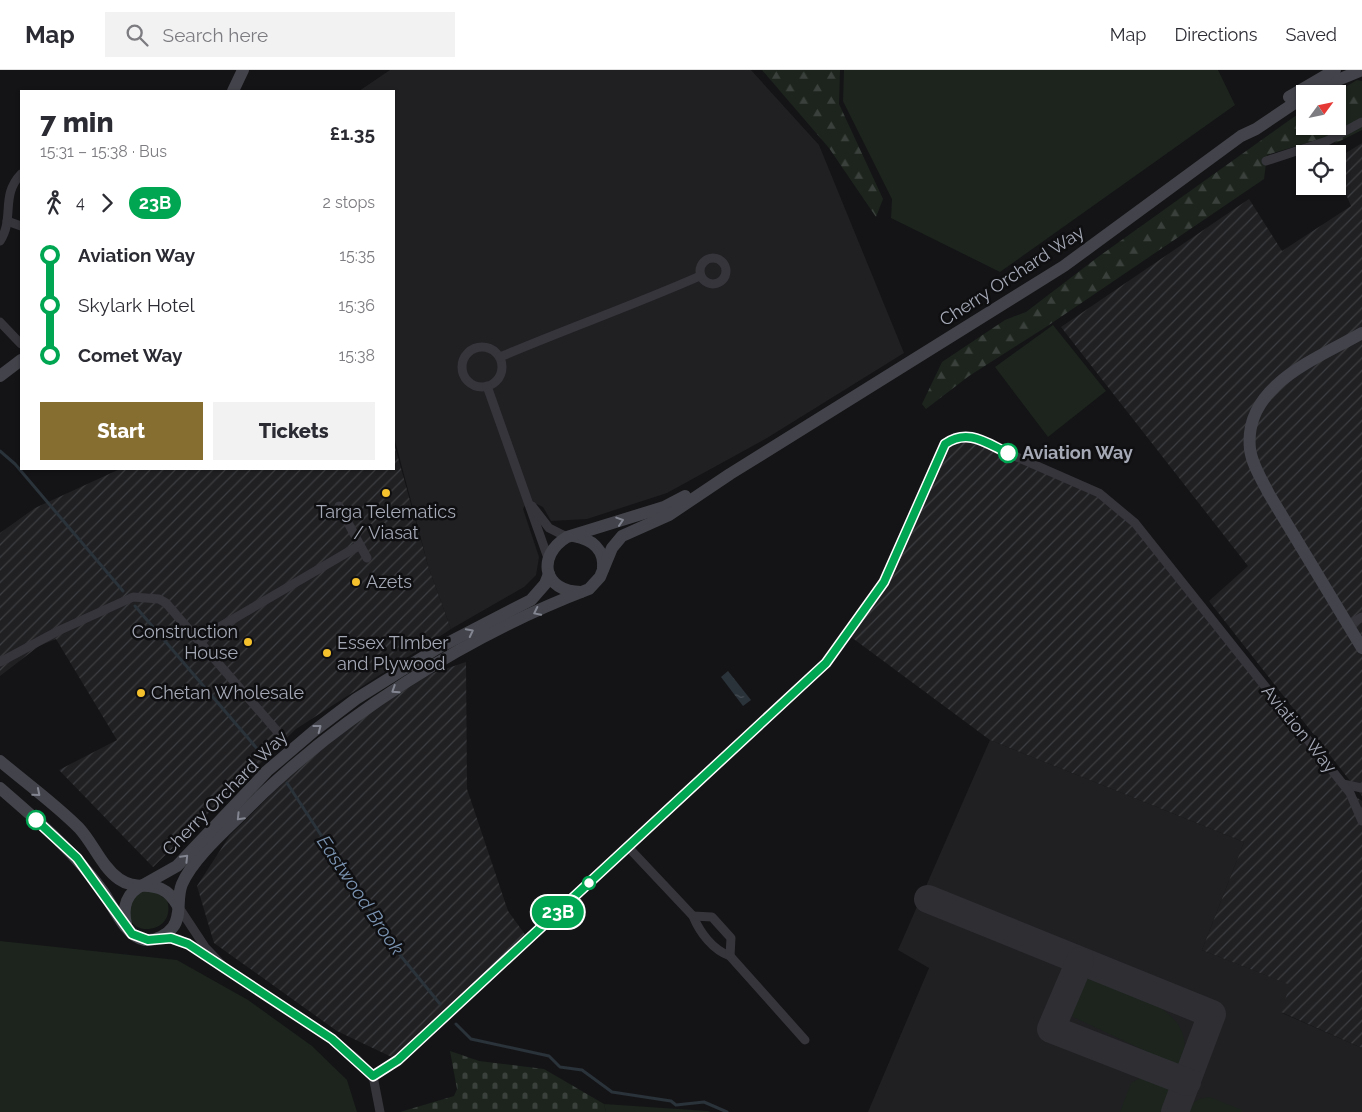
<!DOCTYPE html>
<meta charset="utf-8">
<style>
:root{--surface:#fff;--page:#f2f2f3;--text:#2b2b33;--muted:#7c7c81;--line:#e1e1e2;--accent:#866e30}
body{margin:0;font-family:Raleway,sans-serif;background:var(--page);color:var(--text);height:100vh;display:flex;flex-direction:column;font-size:19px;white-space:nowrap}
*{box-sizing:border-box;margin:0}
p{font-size:16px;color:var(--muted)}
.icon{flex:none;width:28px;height:28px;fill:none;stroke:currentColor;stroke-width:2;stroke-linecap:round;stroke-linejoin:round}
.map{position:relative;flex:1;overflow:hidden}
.sheet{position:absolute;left:20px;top:20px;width:375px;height:380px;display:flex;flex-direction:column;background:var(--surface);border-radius:0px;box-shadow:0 1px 4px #0004}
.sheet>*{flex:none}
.badge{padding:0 10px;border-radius:16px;font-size:18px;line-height:32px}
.needle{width:32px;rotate:57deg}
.fabs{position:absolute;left:1296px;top:15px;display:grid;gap:10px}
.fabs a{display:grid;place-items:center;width:50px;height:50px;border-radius:0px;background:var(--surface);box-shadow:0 1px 4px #0004;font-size:25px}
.map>.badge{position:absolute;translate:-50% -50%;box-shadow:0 0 0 2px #fff}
.legs{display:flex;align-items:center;gap:8px;height:55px;padding:0 20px;font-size:16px}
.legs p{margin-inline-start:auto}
.headline{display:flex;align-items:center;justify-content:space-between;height:85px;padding:0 20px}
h1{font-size:28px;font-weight:800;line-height:38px}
.cta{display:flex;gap:10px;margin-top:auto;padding:10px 20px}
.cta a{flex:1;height:58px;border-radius:0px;background:var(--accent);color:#fff;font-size:20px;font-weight:800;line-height:58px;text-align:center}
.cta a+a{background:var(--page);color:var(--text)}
ul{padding:0 20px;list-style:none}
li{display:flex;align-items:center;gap:18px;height:50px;font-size:19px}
li i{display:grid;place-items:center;width:8px;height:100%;margin:0 6px;background:currentColor}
li i::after{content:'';width:12px;height:12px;margin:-6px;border:4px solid;border-radius:50%;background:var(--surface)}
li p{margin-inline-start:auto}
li:first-child i{background:linear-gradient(#0000 50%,currentColor 0)}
li:last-child i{background:linear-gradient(currentColor 50%,#0000 0)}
header{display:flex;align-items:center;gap:30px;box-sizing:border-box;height:70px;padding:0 25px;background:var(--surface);border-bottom:1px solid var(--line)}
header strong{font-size:24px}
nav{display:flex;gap:28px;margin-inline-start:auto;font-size:18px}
.search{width:350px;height:45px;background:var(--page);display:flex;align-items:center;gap:12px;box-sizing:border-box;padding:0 18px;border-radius:0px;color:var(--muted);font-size:19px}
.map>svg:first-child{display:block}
.built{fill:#202023}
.industrial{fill:url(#industrial-furrows)}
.green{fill:#1c241d}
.forest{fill:url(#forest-firs)}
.cemetery{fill:url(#cemetery-stones)}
.water{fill:url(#water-ripples)}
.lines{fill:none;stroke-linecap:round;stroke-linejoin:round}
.stream{stroke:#2a323a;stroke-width:3}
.taxiway{stroke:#2e2e33;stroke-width:28}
.street{stroke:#35353b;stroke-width:9}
.secondary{stroke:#43444b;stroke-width:12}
.oneway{stroke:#838691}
.line-1-casing{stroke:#fff;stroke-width:11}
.line-1{stroke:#00a651;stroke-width:8}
.stop-1-dot{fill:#fff;stroke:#00a651;stroke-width:2.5}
.poi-dot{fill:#f5c12d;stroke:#0f0f11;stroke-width:2}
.labels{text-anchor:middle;stroke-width:5;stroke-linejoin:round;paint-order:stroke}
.street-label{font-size:18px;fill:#a5a9b6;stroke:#0f0f11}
.stop-label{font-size:18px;font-weight:bold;fill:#a5a9b6;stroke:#0f0f11;text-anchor:start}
.poi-label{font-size:18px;fill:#a5a9b6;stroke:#0f0f11;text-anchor:start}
.water-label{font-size:19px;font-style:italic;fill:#7b94b2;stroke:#0f0f11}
</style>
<header>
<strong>Map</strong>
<div class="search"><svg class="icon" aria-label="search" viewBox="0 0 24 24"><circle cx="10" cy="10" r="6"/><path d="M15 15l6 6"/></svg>Search here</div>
<nav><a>Map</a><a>Directions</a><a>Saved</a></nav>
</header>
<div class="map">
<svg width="1362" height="1042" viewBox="0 0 1362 1042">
<defs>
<pattern id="industrial-furrows" width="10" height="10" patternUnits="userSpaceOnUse" patternTransform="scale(1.25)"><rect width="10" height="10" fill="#202023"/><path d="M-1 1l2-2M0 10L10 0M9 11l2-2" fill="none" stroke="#3d3e41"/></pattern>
<pattern id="forest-firs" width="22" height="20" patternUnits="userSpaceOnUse" patternTransform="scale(1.25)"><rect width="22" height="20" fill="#1c241d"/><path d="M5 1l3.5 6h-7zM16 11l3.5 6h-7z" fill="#3a413c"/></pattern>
<pattern id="cemetery-stones" width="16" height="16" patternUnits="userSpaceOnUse" patternTransform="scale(1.25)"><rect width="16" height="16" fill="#1c241d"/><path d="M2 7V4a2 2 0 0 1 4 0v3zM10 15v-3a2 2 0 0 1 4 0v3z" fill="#3a413c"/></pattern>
<pattern id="water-ripples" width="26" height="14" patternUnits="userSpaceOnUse" patternTransform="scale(1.25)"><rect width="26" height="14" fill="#2a323a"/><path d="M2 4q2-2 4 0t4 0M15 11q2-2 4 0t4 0" fill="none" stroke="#464d54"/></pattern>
</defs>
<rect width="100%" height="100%" fill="#141416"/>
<g class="built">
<path d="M 390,0 L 751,0 L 819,75 L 904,283 L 767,368 L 667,423 L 587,449 L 551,451 L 543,437 L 528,430 L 523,439 L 539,487 L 536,505 L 524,517 L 451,559 L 429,499 L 394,367 L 394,21 L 359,21 Z"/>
<path d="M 990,670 L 1244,772 L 1202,880 L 1291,915 L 1282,943 L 1362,978 L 1362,1042 L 868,1042 L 929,898 L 898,880 Z"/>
</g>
<g class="industrial">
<path d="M 1362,73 L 1362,726 L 1209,531 L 1248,496 L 1061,257 L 1249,129 L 1282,181 L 1351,136 L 1338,105 L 1338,88 Z"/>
<path d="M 971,367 L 1099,423 L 1135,453 L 1350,723 L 1362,731 L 1362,978 L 1281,942 L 1290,915 L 1202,880 L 1244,772 L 990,670 L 847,564 L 884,512 L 945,374 Z"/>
<path d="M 394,373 L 429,499 L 451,559 L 296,659 L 153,797 L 59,700 L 117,670 L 56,569 L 39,576 L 0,606 L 0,463 L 35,438 L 120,399 L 394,399 Z"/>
<path d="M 466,592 L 467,719 L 508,841 L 529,870 L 398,990 L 337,961 L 214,873 L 197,816 L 230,765 L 297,699 L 363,647 L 430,604 Z"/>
</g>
<g class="green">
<path d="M 844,0 L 1218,0 L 1235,35 L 1000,202 L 891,148 L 892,129 L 843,31 Z"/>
<path d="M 1053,255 L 1106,321 L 1048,367 L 995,297 Z"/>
<path d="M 151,819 L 167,830 C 177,862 133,868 129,846 C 128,840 131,832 132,826 Z"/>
<path d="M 0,871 L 177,890 L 248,930 L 312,976 L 347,1010 L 357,1042 L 0,1042 Z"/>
<path d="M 1087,906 C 1126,922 1205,939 1180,997 L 1073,947 L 1067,936 L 1078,909 Z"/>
<path d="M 1148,1004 L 1168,1012 L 1170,1017 L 1162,1042 L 1120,1042 L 1131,1013 Z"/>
<path d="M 1210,1027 L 1242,1040 L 1242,1042 L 1188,1042 C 1192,1031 1198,1028 1210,1027 Z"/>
<path d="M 604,1034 L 708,1041 L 711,1042 L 606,1042 Z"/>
</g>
<g class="forest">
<path d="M 762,0 L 840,0 L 839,34 L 883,129 L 876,147 L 829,78 Z"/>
<path d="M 1357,10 L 1362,11 L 1362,60 L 1336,73 L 1323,68 L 1267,85 L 1264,109 L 1046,257 L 969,306 L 926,339 L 922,334 L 942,292 L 1005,250 L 1026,242 L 1098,187 L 1291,49 L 1305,40 L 1305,56 L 1338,56 L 1338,24 L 1334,24 Z"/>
</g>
<path class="cemetery" d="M 450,981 L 479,991 L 544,999 L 604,1034 L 606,1042 L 400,1042 L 454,1026 L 457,1019 Z"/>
<path class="water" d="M 728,601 L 751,630 L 743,636 L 721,607 Z"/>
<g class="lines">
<g class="stream">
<path d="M 0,381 L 15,394 L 123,521"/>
<path d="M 135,536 L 266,689"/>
<path d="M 287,713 L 396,880 L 440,934"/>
<path d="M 456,954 L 471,969 L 549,986 L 560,997 L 582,1000 L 612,1022 L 671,1031 L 676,1035 L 704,1032 L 727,1042"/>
</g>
<g class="taxiway">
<path d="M 928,829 L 1212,944 L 1175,1042"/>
<path d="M 1080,891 L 1051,959 L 1187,1012"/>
</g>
<g class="street">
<path d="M 1266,91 L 1327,71 L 1362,52"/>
<path d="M 7,151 L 21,156"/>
<path d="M 0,171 C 15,148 0,126 21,104"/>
<circle cx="713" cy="201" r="13"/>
<path d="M 0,252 L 21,274"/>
<circle cx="482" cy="297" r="20"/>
<path d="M 500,287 C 566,259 634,235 700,206"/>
<path d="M 487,316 L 548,488"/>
<path d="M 339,436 L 367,488"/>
<path d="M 532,436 L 549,458 L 567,467"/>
<path d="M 1348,555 L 1362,547"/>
<path d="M 200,573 L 211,562 L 360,475"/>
<path d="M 0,592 L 58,561 L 133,527 L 159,529 L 166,533 L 277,661"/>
<path d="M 1343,714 L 1362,718"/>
<path d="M 628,777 L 693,846 C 700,863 713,880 730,886 L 805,970"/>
<path d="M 178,836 L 205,877 L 225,898 L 332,969 L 357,989 L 373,1006 L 380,1042"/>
<path d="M 693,846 L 712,847 L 731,868 L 730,886"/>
<path d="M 160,869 L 179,869 L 211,888"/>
<path d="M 373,1006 L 398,990 L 826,593 L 884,512 L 945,374 L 956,367 L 971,367 L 1099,423 L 1135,453 L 1350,723 L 1362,751"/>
</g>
<g class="secondary">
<path d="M 1316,19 L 1362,0"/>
<path d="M 233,21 L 243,0"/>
<path d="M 1289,27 L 1335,0"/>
<path d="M 1362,263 C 1317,289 1243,315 1250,379 C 1252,395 1262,410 1269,424 L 1362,578"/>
<path d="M 0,306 L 21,290"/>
<path d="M 574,466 C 591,469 605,479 603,499"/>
<path d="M 581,522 C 543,522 536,486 567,467 L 664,437 L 685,426"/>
<path d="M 0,691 C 26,713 55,734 79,758 C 93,773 102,797 119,809 C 140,824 160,804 178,836"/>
<path d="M 0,718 C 38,751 75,782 104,823 C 114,838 126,867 145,870 C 156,871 167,865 173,857 C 182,845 176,828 182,814 C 193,788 227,759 247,739 C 338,647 468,565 589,519 L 600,507 L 612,478 L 622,466 L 669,445 L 730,404 L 1064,196 L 1241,66 L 1256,59 L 1305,26"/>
<path d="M 145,814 L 177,796 L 267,701 L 314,661 L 356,629 L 436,579 L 531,530 L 545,514 L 549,504"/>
<path d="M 126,854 C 122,837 127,822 143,815"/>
</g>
</g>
<defs><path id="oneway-chevron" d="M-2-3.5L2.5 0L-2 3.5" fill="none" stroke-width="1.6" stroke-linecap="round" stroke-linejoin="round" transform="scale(1.25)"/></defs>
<g class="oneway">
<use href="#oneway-chevron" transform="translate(620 451) rotate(-18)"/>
<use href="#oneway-chevron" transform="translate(537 542) rotate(154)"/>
<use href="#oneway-chevron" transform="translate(470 562) rotate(-27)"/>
<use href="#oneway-chevron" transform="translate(395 620) rotate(147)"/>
<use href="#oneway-chevron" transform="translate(318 658) rotate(-37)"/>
<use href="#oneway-chevron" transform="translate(37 723) rotate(40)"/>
<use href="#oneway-chevron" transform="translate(240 747) rotate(134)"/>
<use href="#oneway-chevron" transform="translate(185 788) rotate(-46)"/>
</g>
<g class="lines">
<g class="line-1-casing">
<path id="line-1" d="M 36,750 L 77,788 L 132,864 L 148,870 L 171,868 L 188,874 L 332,969 L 373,1006 L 398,990 L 826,593 L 884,512 L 945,374 C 968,358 986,373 1008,383"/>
</g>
<use href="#line-1" class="line-1"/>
</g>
<g class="stop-1-dot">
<circle cx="1008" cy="383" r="9"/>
<circle cx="36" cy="750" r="9"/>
<circle cx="589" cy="813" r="6"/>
</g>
<g class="poi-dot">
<circle cx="386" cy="423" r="5"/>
<circle cx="356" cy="512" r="5"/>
<circle cx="248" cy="572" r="5"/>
<circle cx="327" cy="583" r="5"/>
<circle cx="141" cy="623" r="5"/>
</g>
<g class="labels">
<g class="street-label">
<text transform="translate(1012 206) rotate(-33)" y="6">Cherry Orchard Way</text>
<text transform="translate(1299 659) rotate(51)" y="6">Aviation Way</text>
<text transform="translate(225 723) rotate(-45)" y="6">Cherry Orchard Way</text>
</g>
<g class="stop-label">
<text x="1022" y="389">Aviation Way</text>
</g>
<g class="poi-label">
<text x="386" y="448" text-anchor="middle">Targa Telematics<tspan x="386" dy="21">/ Viasat</tspan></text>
<text x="366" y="518">Azets</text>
<text x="238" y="568" text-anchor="end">Construction<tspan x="238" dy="21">House</tspan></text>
<text x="337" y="579">Essex TImber<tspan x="337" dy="21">and Plywood</tspan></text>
<text x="151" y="629">Chetan Wholesale</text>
</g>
<g class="water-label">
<text transform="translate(361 825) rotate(56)" y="7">Eastwood Brook</text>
</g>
</g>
</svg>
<div class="fabs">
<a><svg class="needle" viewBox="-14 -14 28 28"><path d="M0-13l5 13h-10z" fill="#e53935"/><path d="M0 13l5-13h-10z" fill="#7c7c81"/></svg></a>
<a><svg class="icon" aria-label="locate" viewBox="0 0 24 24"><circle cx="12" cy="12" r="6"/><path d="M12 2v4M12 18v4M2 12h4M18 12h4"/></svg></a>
</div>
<b class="badge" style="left:558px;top:842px;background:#00a651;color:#fff">23B</b>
<section class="sheet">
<div class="headline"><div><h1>7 min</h1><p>15:31 – 15:38 · Bus</p></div><b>£1.35</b></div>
<div class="legs"><svg class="icon" aria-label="walk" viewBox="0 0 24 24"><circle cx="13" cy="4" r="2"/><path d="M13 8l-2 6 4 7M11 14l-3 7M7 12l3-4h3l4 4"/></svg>4<svg class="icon" aria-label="forward" viewBox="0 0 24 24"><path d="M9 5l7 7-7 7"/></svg><b class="badge" style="background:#00a651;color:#fff">23B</b><p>2 stops</p></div>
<ul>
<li><i style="color:#00a651"></i><b>Aviation Way</b><p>15:35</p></li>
<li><i style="color:#00a651"></i><span>Skylark Hotel</span><p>15:36</p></li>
<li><i style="color:#00a651"></i><b>Comet Way</b><p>15:38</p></li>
</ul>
<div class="cta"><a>Start</a><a>Tickets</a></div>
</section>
</div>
